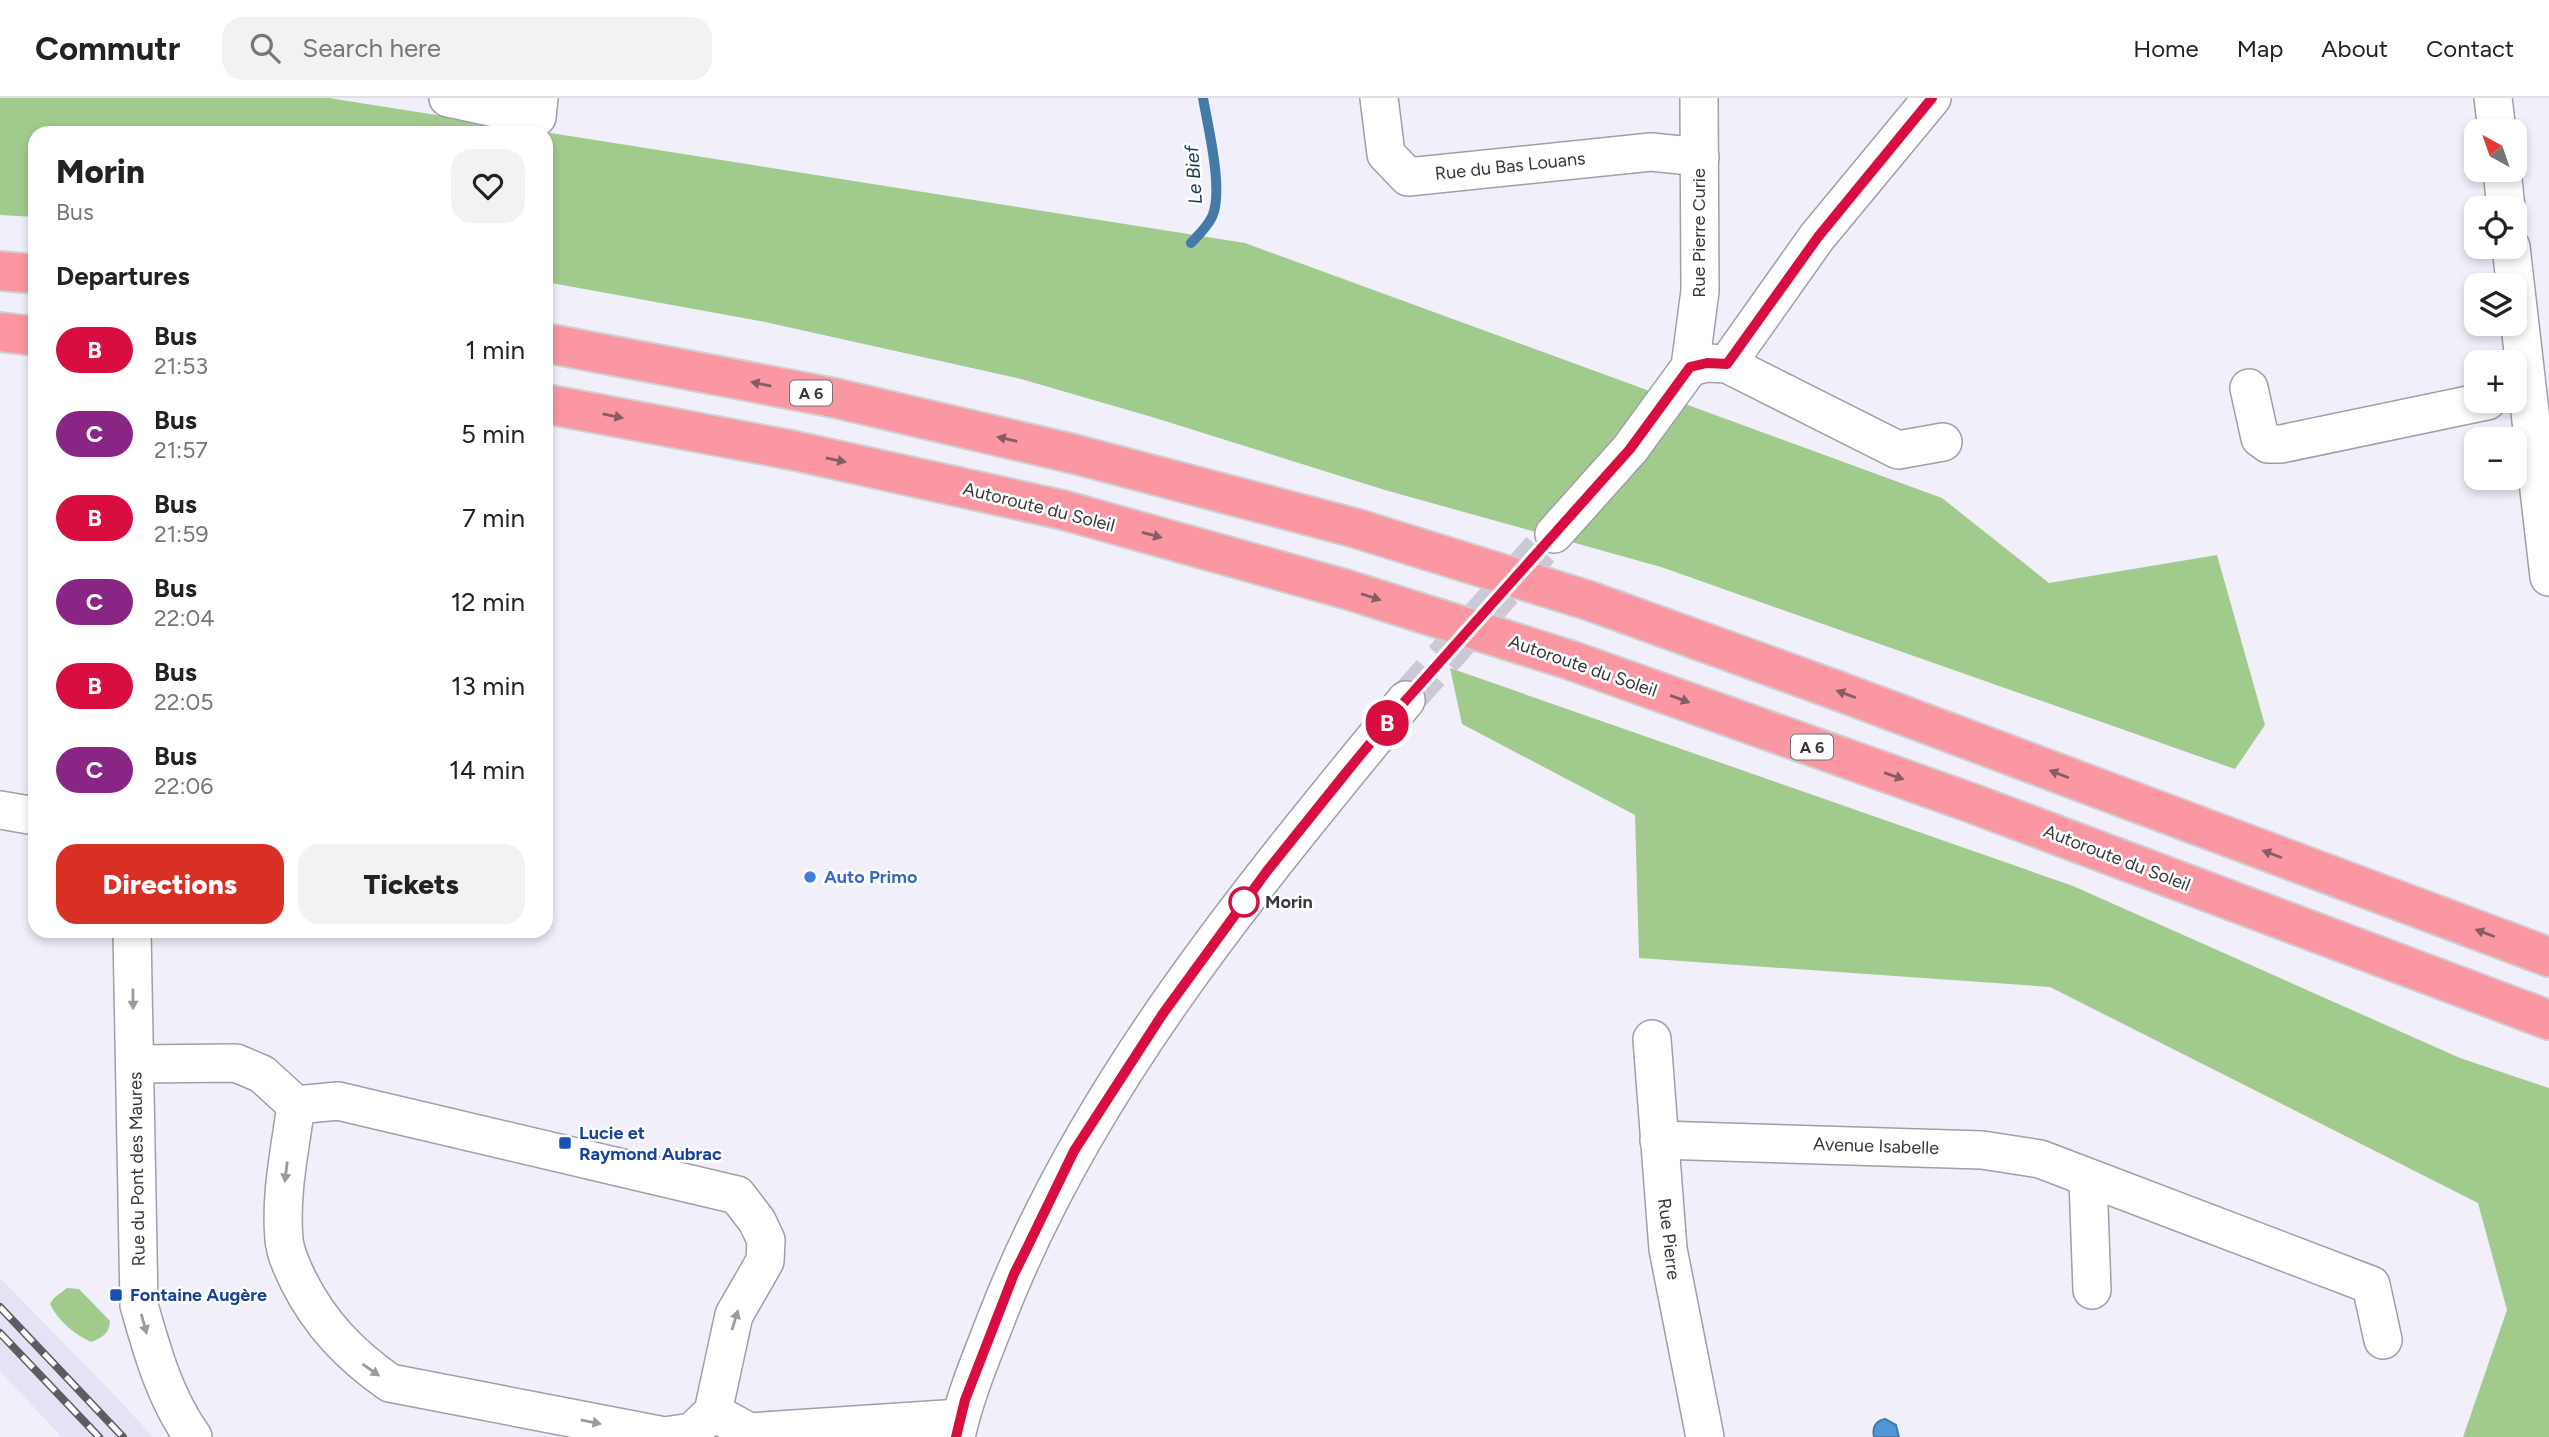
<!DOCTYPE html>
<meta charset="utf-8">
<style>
:root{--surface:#fff;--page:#f2f2f2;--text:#222;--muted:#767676;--line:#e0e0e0;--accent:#d93025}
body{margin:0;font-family:Figtree,sans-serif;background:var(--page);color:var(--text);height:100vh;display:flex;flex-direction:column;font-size:26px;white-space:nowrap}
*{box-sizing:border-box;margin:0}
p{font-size:23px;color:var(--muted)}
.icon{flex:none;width:38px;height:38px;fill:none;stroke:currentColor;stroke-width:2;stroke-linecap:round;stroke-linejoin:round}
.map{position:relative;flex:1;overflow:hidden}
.details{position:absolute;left:28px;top:28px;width:525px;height:812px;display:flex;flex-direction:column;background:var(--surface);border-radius:21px;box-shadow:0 4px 10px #0003}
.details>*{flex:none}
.badge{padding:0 14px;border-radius:23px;font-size:24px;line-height:46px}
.needle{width:46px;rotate:320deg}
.buttons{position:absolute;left:2464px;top:21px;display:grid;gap:14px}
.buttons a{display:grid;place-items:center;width:63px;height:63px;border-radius:14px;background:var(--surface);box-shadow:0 4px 10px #0003;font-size:35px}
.map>.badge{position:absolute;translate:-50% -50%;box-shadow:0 0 0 4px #fff}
h2{padding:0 28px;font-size:26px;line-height:63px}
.round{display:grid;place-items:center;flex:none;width:74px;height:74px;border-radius:21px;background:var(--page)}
.headline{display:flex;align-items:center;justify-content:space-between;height:119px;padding:0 28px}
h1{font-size:33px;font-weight:800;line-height:52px}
.cta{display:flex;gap:14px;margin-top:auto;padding:14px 28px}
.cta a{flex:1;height:80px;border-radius:21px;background:var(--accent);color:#fff;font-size:28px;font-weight:800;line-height:80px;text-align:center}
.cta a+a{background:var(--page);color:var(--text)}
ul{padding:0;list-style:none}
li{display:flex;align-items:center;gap:21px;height:84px;padding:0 28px}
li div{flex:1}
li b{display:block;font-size:26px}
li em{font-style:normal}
li .badge{min-width:77px;font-weight:700;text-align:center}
header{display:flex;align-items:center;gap:42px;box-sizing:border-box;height:98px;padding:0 35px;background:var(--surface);border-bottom:2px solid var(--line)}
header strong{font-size:33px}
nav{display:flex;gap:38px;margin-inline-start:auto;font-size:24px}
.search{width:490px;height:63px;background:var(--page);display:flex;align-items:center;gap:18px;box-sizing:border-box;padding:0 24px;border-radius:21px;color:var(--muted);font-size:26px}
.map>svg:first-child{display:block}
.built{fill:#e4e2f4}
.green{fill:#a1cb8c}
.water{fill:#4b97d7;stroke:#457aa8;stroke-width:2}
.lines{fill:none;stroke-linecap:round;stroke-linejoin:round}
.stream{stroke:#457aa8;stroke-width:10}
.street-tunnel{stroke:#cbcad4;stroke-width:37;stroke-dasharray:37 18;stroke-linecap:butt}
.street-casing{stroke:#a09ea8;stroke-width:40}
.highway-casing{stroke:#cfcfd0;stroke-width:42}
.street{stroke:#fff;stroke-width:37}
.highway{stroke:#fb96a3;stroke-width:38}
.rail-casing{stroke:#5c5c62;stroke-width:8}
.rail{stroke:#fefefe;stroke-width:5;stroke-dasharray:16;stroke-linecap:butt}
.oneway{fill:#855d65}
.oneway2{fill:#9b9b9d}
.line-casing{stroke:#fff;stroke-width:16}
.line{stroke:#d80e41;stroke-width:10}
.shop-dot{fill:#3f7fe0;stroke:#fefefe;stroke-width:2.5}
.stop-dot{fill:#fff;stroke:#d80e41;stroke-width:3.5}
.transit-dot{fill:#1a4fb4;stroke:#fefefe;stroke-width:2.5}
.labels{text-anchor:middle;stroke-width:5;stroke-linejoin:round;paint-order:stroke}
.shield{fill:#fefefe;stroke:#737376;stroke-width:2}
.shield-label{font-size:16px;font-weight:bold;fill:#37373b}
.street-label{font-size:18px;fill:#37373b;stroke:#fefefe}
.shop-label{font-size:18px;font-weight:bold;fill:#366cbe;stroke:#fefefe;text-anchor:start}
.stop-label{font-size:18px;font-weight:bold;fill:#37373b;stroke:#fefefe;text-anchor:start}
.transit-label{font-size:18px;font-weight:bold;fill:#164399;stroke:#fefefe;text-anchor:start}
.water-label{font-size:19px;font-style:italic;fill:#173752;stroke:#fefefe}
</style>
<header>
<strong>Commutr</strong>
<div class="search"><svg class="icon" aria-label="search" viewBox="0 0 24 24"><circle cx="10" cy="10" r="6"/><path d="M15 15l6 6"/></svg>Search here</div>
<nav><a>Home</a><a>Map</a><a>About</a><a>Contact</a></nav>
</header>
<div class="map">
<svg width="2549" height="1339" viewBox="0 0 2549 1339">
<rect width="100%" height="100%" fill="#f0effa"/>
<path class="built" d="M 0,1180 L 120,1303 L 153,1339 L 62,1339 L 0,1273 Z"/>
<g class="green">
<path d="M 0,0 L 329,0 L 1245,145 L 1942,400 L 2049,485 L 2217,457 L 2265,627 L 2235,671 L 1661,469 L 1385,392 L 1152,319 L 1021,281 L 765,224 L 546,184 L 546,35 L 35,35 L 35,119 L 0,117 Z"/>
<path d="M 1450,570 L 2073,788 L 2460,960 L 2549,990 L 2549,1339 L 2463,1339 L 2507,1212 L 2478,1105 L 2050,889 L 1639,860 L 1635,717 L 1462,626 Z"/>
<path d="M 67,1190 L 79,1191 L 110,1223 C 109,1236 103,1239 91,1244 C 74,1236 59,1224 50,1206 L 54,1200 Z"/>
</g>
<path class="water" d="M 1885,1321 L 1896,1327 L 1899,1339 L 1874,1339 C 1872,1330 1875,1323 1885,1321 Z"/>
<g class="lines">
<path class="stream" d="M 1191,145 C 1199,137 1207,129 1212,119 C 1224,93 1208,29 1203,0"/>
<path class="street-tunnel" d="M 1406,602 L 1554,436"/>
<g class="street-casing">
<g id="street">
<path d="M 448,0 L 537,19 L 539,0"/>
<path d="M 1379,0 L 1386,56 L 1408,79 L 1651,54 L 1700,59"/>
<path d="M 2493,0 L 2497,33"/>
<path d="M 2502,72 L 2506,110"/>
<path d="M 2511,149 L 2549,479"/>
<path d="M 1727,266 L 1817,139 L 1932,0"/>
<path d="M 1690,269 L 1700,193 L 1699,0"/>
<path d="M 2249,290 L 2260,340 L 2268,346 L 2281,346 L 2487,303"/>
<path d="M 1554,436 L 1630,351 L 1690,269 L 1707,265 L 1727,266 L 1898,352 L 1943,344"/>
<path d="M 0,712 L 35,718"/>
<path d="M 132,833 L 139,1207 C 152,1253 165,1300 193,1339"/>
<path d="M 1652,941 L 1668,1151 L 1705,1339"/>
<path d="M 135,966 L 236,965 L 262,976 L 296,1007 L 338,1003 L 737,1097 L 757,1123 L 766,1142 L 765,1163 L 734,1217 L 713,1314 L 692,1334 L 664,1338 L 390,1285 C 350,1257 320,1226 298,1182 C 292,1169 285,1155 284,1141 C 280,1096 290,1052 296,1007"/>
<path d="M 1659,1042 L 1982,1052 L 2040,1061 L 2371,1187 L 2383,1242"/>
<path d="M 2088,1081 L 2092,1192"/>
<path d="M 713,1314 L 749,1334 L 960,1320"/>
<path d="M 956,1339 C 965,1297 982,1258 997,1219 C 1087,987 1250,792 1406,602"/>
</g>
</g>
<g class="highway-casing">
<g id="highway">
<path d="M 0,173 L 35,176"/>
<path d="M 0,234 L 35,238"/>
<path d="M 546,245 L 835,300 L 1074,356 L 1355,430 L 1590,503 L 1833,591 L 2549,859"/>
<path d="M 546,306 L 791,352 L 1063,412 L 1345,491 L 1570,562 L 1974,706 L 2549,922"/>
</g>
</g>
<use href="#street" class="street"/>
<use href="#highway" class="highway"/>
<g class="rail-casing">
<g id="rail">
<path d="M 0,1209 L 123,1339"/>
<path d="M 0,1235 L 99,1339"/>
</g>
</g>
<use href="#rail" class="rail"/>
</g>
<defs><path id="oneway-solid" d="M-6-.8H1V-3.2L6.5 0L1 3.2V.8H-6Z" transform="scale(1.75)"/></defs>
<g class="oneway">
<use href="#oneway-solid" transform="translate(761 286) rotate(-169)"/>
<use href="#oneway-solid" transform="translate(613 318) rotate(11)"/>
<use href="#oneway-solid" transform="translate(1007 341) rotate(-167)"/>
<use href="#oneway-solid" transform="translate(836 362) rotate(12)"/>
<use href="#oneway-solid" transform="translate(1152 437) rotate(15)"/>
<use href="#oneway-solid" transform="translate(1371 499) rotate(18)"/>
<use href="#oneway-solid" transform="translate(1846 596) rotate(-159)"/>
<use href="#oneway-solid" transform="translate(1680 601) rotate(20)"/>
<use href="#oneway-solid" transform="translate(2059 676) rotate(-159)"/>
<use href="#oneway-solid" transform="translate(1894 678) rotate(19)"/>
<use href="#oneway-solid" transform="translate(2272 756) rotate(-159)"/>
<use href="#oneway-solid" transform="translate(2485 835) rotate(-159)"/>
</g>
<g class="oneway2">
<use href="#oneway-solid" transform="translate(133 901) rotate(89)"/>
<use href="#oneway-solid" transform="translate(286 1074) rotate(97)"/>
<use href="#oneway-solid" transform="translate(735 1222) rotate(-73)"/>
<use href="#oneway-solid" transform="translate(144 1226) rotate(75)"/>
<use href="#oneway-solid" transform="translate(371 1272) rotate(35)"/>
<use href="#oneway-solid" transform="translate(591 1324) rotate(11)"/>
</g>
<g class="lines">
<g class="line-casing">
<path id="line" d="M 956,1339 L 965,1302 L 1014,1176 L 1026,1152 L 1074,1053 L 1162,917 L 1267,773 L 1349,671 L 1406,602 L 1630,351 L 1690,269 L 1707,265 L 1727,266 L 1818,139 L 1932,0"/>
</g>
<use href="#line" class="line"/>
</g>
<circle class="shop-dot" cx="810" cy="779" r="7"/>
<circle class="stop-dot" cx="1244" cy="804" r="14"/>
<g class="transit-dot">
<rect x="558" y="1038" width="14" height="14" rx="3.5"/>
<rect x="109" y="1190" width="14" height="14" rx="3.5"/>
</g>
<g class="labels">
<g class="shield">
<rect x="790" y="282.5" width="42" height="25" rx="5"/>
<rect x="1791" y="636.5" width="42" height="25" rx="5"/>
</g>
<g class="shield-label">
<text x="811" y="301">A 6</text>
<text x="1812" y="655">A 6</text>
</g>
<g class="street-label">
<text transform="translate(1510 68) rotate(-6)" y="6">Rue du Bas Louans</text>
<text transform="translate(1699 135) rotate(-90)" y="6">Rue Pierre Curie</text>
<text transform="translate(1039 409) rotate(14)" y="6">Autoroute du Soleil</text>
<text transform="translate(1583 568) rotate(19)" y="6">Autoroute du Soleil</text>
<text transform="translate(2117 760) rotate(21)" y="6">Autoroute du Soleil</text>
<text transform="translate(1876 1048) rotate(2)" y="6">Avenue Isabelle</text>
<text transform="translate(137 1071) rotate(-91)" y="6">Rue du Pont des Maures</text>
<text transform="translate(1669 1141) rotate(83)" y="6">Rue Pierre</text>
</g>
<g class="shop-label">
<text x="824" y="785">Auto Primo</text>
</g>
<g class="stop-label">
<text x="1265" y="810">Morin</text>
</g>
<g class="transit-label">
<text x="579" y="1041">Lucie et<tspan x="579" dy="21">Raymond Aubrac</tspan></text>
<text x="130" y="1203">Fontaine Augère</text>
</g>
<g class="water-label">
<text transform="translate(1193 77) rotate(-94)" y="7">Le Bief</text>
</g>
</g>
</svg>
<div class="buttons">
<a><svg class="needle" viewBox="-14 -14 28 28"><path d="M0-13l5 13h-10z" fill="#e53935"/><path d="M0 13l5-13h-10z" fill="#767676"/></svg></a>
<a><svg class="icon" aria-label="locate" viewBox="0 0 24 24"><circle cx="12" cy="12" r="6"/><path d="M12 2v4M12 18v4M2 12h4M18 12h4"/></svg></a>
<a><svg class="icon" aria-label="layers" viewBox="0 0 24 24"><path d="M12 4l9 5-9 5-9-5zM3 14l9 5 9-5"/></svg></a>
<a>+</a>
<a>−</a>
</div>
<b class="badge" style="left:1387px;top:625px;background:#d80e41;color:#fff">B</b>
<section class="details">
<div class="headline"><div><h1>Morin</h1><p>Bus</p></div><a class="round"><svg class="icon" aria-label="heart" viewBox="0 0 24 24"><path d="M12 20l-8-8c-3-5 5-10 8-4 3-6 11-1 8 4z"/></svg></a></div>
<h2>Departures</h2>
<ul>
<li><span class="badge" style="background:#d80e41;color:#fff">B</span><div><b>Bus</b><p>21:53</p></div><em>1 min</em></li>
<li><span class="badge" style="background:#892685;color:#fff">C</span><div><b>Bus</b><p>21:57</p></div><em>5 min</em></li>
<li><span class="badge" style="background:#d80e41;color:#fff">B</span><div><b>Bus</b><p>21:59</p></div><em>7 min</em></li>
<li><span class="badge" style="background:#892685;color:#fff">C</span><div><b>Bus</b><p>22:04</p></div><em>12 min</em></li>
<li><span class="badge" style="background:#d80e41;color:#fff">B</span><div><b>Bus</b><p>22:05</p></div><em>13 min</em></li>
<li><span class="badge" style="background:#892685;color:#fff">C</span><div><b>Bus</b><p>22:06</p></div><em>14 min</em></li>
</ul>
<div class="cta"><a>Directions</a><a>Tickets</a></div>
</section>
</div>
